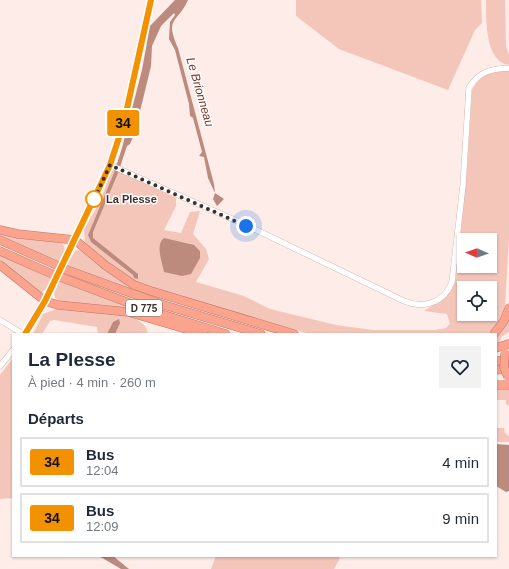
<!DOCTYPE html>
<html lang="fr">
<meta charset="utf-8">
<style>
:root{--surface:#fff;--page:#f2f2f3;--text:#1f2937;--muted:#747a83;--line:#e0e1e3}
body{margin:0;font-family:Helvetica,sans-serif;background:var(--page);color:var(--text);height:100vh;display:flex;flex-direction:column;font-size:15px;white-space:nowrap}
*{box-sizing:border-box;margin:0}
p{font-size:13px;color:var(--muted)}
.icon{flex:none;width:22px;height:22px;fill:none;stroke:currentColor;stroke-width:2;stroke-linecap:round;stroke-linejoin:round}
.map{position:relative;flex:1;overflow:hidden}
.drawer{position:absolute;left:12px;top:333px;width:485px;height:224px;display:flex;flex-direction:column;background:var(--surface);border-radius:0px;box-shadow:0 1px 3px #0004}
.drawer>*{flex:none}
.badge{padding:0 8px;border-radius:3px;font-size:14px;line-height:26px}
.needle{width:26px;rotate:272deg}
.controls{position:absolute;left:457px;top:233px;display:grid;gap:8px}
.controls a{display:grid;place-items:center;width:40px;height:40px;border-radius:0px;background:var(--surface);box-shadow:0 1px 3px #0004;font-size:20px}
.you{position:absolute;width:20px;height:20px;margin:-10px;border:3px solid #fff;border-radius:50%;background:#1a73e8;box-shadow:0 0 0 6px #1a73e833}
.map>.badge{position:absolute;translate:-50% -50%;box-shadow:0 0 0 2px #fff}
h2{padding:0 16px;font-size:15px;line-height:36px}
.round{display:grid;place-items:center;flex:none;width:42px;height:42px;border-radius:0px;background:var(--page)}
.summary{display:flex;align-items:center;justify-content:space-between;height:68px;padding:0 16px}
h1{font-size:19px;font-weight:800;line-height:30px}
ul{padding:0;list-style:none}
li{display:flex;align-items:center;gap:12px;height:50px;margin:0 8px 6px;padding:0 8px;border:2px solid var(--line);border-radius:0px}
li div{flex:1}
li b{display:block;font-size:15px}
li em{font-style:normal}
li .badge{min-width:44px;font-weight:700;text-align:center}
.map>svg:first-child{display:block}
.green{fill:#f4c6ba;fill-rule:evenodd}
.water{fill:#bc8b7e}
.lines{fill:none;stroke-linecap:round;stroke-linejoin:round}
.minor-casing{stroke:#be9a90;stroke-width:6}
.highway-casing{stroke:#b87a6a;stroke-width:9}
.minor{stroke:#fff;stroke-width:5.5}
.highway{stroke:#fba38c;stroke-width:8}
.highway-bridge-casing{stroke:#b87a6a;stroke-width:9;stroke-linecap:butt}
.highway-bridge{stroke:#fba38c;stroke-width:8}
.line-casing{stroke:#fff;stroke-width:9}
.line{stroke:#f39200;stroke-width:6}
.walk{stroke:#3d2e2a;stroke-width:4;stroke-dasharray:0 7.2}
.stop-dot{fill:#fff;stroke:#f39200;stroke-width:2}
.labels{text-anchor:middle;stroke-width:3;stroke-linejoin:round;paint-order:stroke}
.shield{fill:#fff;stroke:#776d6a;stroke-width:1}
.shield-label{font-size:10px;font-weight:bold;fill:#3d2e2a}
.stop-label{font-size:11px;font-weight:bold;fill:#3d2e2a;stroke:#fff;text-anchor:start}
.water-label{font-size:12px;font-style:italic;fill:#783828;stroke:#fff}
</style>
<div class="map">
<svg width="509" height="569" viewBox="0 0 509 569">
<rect width="100%" height="100%" fill="#fdece8"/>
<g class="green">
<path d="M 296,0 L 481,0 L 482,23 L 475,30 L 448,90 L 339,49 L 296,16 Z"/>
<path d="M 486,0 L 505,0 L 506,46 L 509,55 L 509,65 C 485,62 486,19 486,0 Z"/>
<path d="M 509,70 L 509,239 L 505,305 L 499,323 L 492,331 L 486,334 L 306,333 L 137,283 L 98,256 L 85,243 L 84,229 L 100,202 L 111,171 L 114,169 L 176,198 L 176,206 L 164,230 L 181,233 L 190,212 L 200,211 L 193,234 L 206,249 L 209,259 L 196,282 L 244,296 L 270,309 L 336,325 L 373,330 L 435,330 L 446,328 L 450,324 L 447,314 L 424,311 C 439,301 450,296 456,278 L 467,169 L 472,90 C 481,74 492,72 509,70 ZM 464,240 L 490,240 L 490,266 L 464,266 ZM 464,288 L 490,288 L 490,314 L 464,314 Z"/>
<path d="M 0,231 L 61,242 C 68,250 64,255 60,263 L 0,236 Z"/>
<path d="M 76,250 L 83,251 L 148,294 L 66,265 Z"/>
<path d="M 0,256 L 50,277 L 52,278 L 47,288 L 41,293 L 36,291 L 0,262 Z"/>
<path d="M 59,281 L 61,282 L 129,308 L 62,303 L 57,300 L 54,295 Z"/>
<path d="M 56,309 C 79,310 128,308 144,325 C 146,327 147,331 148,334 L 98,334 L 97,327 L 54,320 L 50,321 L 42,334 L 33,334 L 43,314 Z"/>
<path d="M 509,316 L 509,332 L 501,337 L 500,342 L 496,344 L 496,336 Z"/>
<path d="M 13,358 L 13,498 L 0,499 L 0,375 Z"/>
<path d="M 496,389 L 509,389 L 509,406 L 506,404 L 506,400 L 496,400 Z"/>
<path d="M 496,428 L 504,428 L 505,433 L 509,436 L 509,442 L 496,442 Z"/>
<path d="M 216,556 L 338,556 L 340,558 L 334,569 L 211,569 Z"/>
</g>
<g class="water">
<path d="M 175,0 L 188,0 C 178,23 164,17 178,48 L 214,184 L 215,193 L 224,199 L 217,206 L 213,199 L 215,193 L 208,178 L 204,157 L 199,156 L 202,152 L 193,118 L 190,116 L 189,104 L 175,50 L 169,39 L 170,22 L 175,15 L 174,13 L 161,26 L 152,46 L 151,66 L 135,132 L 130,144 L 127,146 L 118,173 L 93,232 L 93,238 L 138,274 L 138,279 L 134,278 L 133,275 L 91,242 L 88,235 L 114,173 L 122,148 L 142,70 L 150,26 Z"/>
<path d="M 164,238 L 194,245 L 200,251 L 200,258 L 191,274 L 182,276 L 164,272 C 162,261 155,245 164,238 Z"/>
<path d="M 119,319 L 120,323 L 115,334 L 107,334 L 113,322 Z"/>
<path d="M 496,444 L 509,445 L 509,491 L 506,492 L 496,486 Z"/>
<path d="M 99,556 L 113,556 L 129,569 L 121,569 Z"/>
</g>
<g class="lines">
<g class="minor-casing">
<g id="minor">
<path d="M 110,165 L 246,225 L 404,301 C 424,309 444,303 452,282 L 463,185 L 469,88 C 479,71 491,69 509,68"/>
<path d="M 0,320 L 23,334"/>
<path d="M 25,334 L 45,301 L 110,165 L 124,122 L 151,0"/>
<path d="M 0,366 L 13,350"/>
</g>
</g>
<g class="highway-casing">
<g id="highway">
<path d="M 0,230 L 18,234 L 75,240 L 105,265 L 134,285 L 151,291 L 294,334"/>
<path d="M 0,240 L 56,265"/>
<path d="M 0,251 L 52,274"/>
<path d="M 0,265 L 45,301 L 58,305 L 128,312 L 203,334"/>
<path d="M 67,270 L 164,305 L 261,334"/>
<path d="M 63,278 L 145,309 L 226,334"/>
<path d="M 494,334 L 504,321 L 509,308"/>
<path d="M 496,348 L 508,344"/>
<path d="M 496,361 L 509,360"/>
<path d="M 496,370 L 509,369"/>
<path d="M 496,385 L 509,385"/>
</g>
</g>
<use href="#minor" class="minor"/>
<use href="#highway" class="highway"/>
<g class="highway-bridge-casing">
<g id="highway-bridge">
<path d="M 56,265 L 67,270"/>
<path d="M 52,274 L 63,278"/>
<path d="M 505,353 L 504,367 L 508,377"/>
</g>
</g>
<use href="#highway-bridge" class="highway-bridge"/>
</g>
<g class="lines">
<g class="line-casing">
<path id="line" d="M 25,334 L 45,301 L 110,165 L 124,122 L 151,0"/>
</g>
<use href="#line" class="line"/>
<path class="walk" d="M 94,199 L 93,202 L 110,165 L 246,226"/>
</g>
<circle class="stop-dot" cx="94" cy="199" r="8"/>
<g class="labels">
<rect class="shield" x="126" y="300" width="36" height="16" rx="3"/>
<g class="shield-label">
<text x="144" y="312">D 775</text>
</g>
<g class="stop-label">
<text x="106" y="203">La Plesse</text>
</g>
<g class="water-label">
<text transform="translate(200 92) rotate(74)" y="4">Le Brionneau</text>
</g>
</g>
</svg>
<div class="controls">
<a><svg class="needle" viewBox="-14 -14 28 28"><path d="M0-13l5 13h-10z" fill="#e53935"/><path d="M0 13l5-13h-10z" fill="#747a83"/></svg></a>
<a><svg class="icon" aria-label="locate" viewBox="0 0 24 24"><circle cx="12" cy="12" r="6"/><path d="M12 2v4M12 18v4M2 12h4M18 12h4"/></svg></a>
</div>
<div class="you" style="left:246px;top:226px"></div>
<b class="badge" style="left:123px;top:123px;background:#f39200;color:#111">34</b>
<section class="drawer">
<div class="summary"><div><h1>La Plesse</h1><p>À pied · 4 min · 260 m</p></div><a class="round"><svg class="icon" aria-label="heart" viewBox="0 0 24 24"><path d="M12 20l-8-8c-3-5 5-10 8-4 3-6 11-1 8 4z"/></svg></a></div>
<h2>Départs</h2>
<ul>
<li><span class="badge" style="background:#f39200;color:#111">34</span><div><b>Bus</b><p>12:04</p></div><em>4 min</em></li>
<li><span class="badge" style="background:#f39200;color:#111">34</span><div><b>Bus</b><p>12:09</p></div><em>9 min</em></li>
</ul>
</section>
</div>
